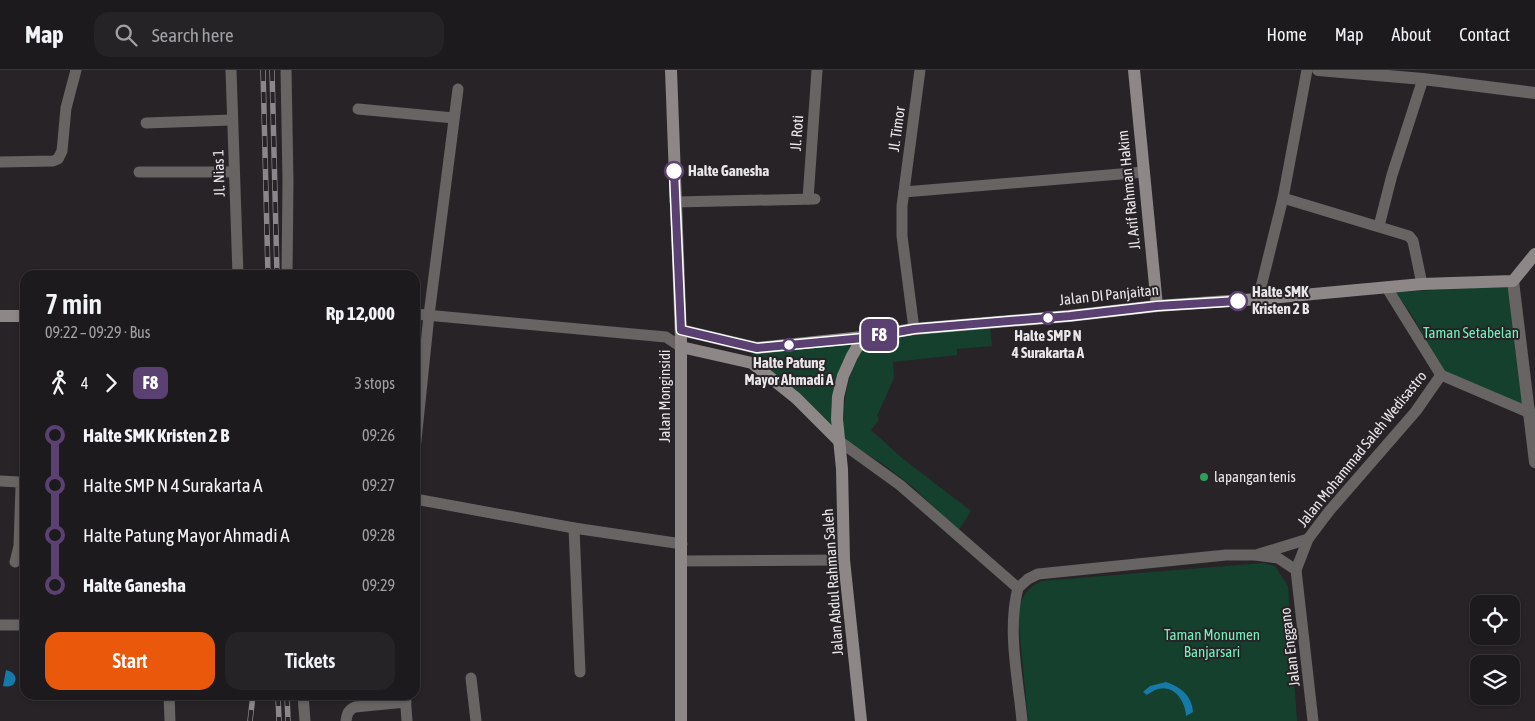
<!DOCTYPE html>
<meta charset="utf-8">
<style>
:root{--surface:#1d1a1d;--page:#252326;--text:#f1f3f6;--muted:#a0a1a4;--line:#3b383b;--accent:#ea580c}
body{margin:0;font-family:"Asap Condensed",sans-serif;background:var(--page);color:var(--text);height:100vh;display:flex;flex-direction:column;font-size:19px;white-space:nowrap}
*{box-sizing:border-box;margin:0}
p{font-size:16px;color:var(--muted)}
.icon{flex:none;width:28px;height:28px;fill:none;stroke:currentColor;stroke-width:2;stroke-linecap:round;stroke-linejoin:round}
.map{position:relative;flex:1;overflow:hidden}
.sheet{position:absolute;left:20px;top:200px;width:400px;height:430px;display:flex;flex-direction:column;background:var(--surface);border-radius:15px;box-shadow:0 1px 4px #0004,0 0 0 1px var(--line)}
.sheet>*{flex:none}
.badge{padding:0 10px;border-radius:8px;font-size:18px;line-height:32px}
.buttons{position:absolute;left:1470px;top:525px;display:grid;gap:10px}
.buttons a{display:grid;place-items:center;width:50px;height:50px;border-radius:10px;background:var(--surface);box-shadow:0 1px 4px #0004,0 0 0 1px var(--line);font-size:25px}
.map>.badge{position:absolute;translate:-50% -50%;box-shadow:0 0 0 2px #fff}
.legs{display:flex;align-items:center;gap:8px;height:55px;padding:0 25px;font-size:16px}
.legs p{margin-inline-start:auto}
.summary{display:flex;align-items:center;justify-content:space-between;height:85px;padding:0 25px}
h1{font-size:28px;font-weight:600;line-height:38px}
.button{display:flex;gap:10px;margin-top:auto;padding:10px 25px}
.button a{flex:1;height:58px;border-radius:15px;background:var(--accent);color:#fff;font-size:20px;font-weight:600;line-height:58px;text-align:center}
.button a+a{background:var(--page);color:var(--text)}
ul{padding:0 25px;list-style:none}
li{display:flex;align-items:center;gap:18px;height:50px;font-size:19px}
li i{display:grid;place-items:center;width:8px;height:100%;margin:0 6px;background:currentColor}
li i::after{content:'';width:12px;height:12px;margin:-6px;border:4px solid;border-radius:50%;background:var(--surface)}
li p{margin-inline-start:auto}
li:first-child i{background:linear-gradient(#0000 50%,currentColor 0)}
li:last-child i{background:linear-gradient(currentColor 50%,#0000 0)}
header{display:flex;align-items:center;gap:30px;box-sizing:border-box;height:70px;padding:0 25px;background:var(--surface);border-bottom:1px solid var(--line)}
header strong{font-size:24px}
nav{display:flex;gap:28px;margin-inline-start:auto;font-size:18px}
.search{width:350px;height:45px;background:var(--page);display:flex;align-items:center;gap:12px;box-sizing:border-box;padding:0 18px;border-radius:15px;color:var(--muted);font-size:19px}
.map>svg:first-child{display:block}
.green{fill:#14402d}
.water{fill:#167aa8}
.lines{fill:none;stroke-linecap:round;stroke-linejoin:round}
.minor{stroke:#676463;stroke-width:11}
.tertiary{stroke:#676463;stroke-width:12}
.secondary{stroke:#8d8887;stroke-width:12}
.rail-casing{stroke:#8a878a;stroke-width:5.5}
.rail{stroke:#272327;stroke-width:4;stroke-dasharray:11;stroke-linecap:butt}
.line-1-casing{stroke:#fff;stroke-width:11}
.line-1{stroke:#5b4172;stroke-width:8}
.stop-1-dot{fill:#fff;stroke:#5b4172;stroke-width:2.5}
.leisure-dot{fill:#2e9e5b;stroke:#272327;stroke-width:2}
.labels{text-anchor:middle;stroke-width:4;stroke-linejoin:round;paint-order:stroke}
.street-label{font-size:15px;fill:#e9e6e9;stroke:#272327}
.stop-label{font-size:15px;font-weight:bold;fill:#e9e6e9;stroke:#272327;text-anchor:start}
.park-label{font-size:15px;fill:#70f1b9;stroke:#272327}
.poi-label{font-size:15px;fill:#e9e6e9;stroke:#272327;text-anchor:start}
</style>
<header>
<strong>Map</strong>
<div class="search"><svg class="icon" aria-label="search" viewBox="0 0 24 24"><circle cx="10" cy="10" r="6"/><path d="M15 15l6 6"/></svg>Search here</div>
<nav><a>Home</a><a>Map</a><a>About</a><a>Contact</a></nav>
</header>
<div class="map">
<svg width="1535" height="651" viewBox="0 0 1535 651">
<rect width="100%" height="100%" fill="#272327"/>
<g class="green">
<path d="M 1509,216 L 1523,335 L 1443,304 L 1415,250 L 1396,222 Z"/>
<path d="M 990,256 L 992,276 L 957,279 L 957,285 L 893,292 L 894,308 L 877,346 L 879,350 L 871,360 L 902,388 L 971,441 L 958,461 L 913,417 L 883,394 L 843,369 C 843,329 846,305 867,271 Z"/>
<path d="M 858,271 L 848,286 L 836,366 L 752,286 L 753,282 Z"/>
<path d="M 1263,493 L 1275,496 L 1288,516 L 1297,651 L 1028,651 L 1018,544 C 1022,526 1025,520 1041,511 Z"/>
</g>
<g class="water">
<path d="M 6,600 C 21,603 17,620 3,616 Z"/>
<path d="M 1166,612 C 1181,617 1192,626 1193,642 L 1186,646 C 1186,632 1174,614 1158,619 C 1154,620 1150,623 1147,625 L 1143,622 L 1150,616 Z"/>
</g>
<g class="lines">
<g class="minor">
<path d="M 231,0 L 238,205"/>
<path d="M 286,0 L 288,111 L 287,205"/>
<path d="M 358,39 L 454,48"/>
<path d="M 146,53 L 232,50"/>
<path d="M 0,92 L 53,91 L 58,89 L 62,81 L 66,38 L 76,0"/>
<path d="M 139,102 L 234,102"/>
<path d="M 904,122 L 1144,102"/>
<path d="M 1283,128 L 1409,166 L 1413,171 L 1422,214"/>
<path d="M 808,129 L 817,0"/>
<path d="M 675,132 L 815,129"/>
<path d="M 1379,156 L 1392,105 L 1423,9"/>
<path d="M 1387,218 L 1441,305 L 1530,343 L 1535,344"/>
<path d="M 1258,229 L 1283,128 L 1307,0"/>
<path d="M 415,244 L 666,267 L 681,277"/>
<path d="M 914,259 L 902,166 L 902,136 L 920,0"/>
<path d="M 839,371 L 900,415 L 1018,518"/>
<path d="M 415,380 L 429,245 L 458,19"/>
<path d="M 0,411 L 19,412 L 21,417 L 19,476 L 15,492"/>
<path d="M 415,429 L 574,458 L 682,474"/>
<path d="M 574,458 L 580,602"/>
<path d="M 1259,484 L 1308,469"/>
<path d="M 682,491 L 844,490"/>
<path d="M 1018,518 L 1028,509 L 1038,504 L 1226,485 L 1255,485 L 1278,488 L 1296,500"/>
<path d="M 1018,518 C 1007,560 1018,608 1022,651"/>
<path d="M 0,555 L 25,555"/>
<path d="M 471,608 L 476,651"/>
<path d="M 169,625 L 170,651"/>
<path d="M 303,625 L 305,651"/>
<path d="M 405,625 L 407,651"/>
<path d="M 346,651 C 347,644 348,640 355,637 L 406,632"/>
<path d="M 1313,651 L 1296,500 L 1308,469 L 1330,440 L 1416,341 L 1441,305"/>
</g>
<g class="tertiary">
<path d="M 1318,0 L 1423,9 L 1535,23"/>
<path d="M 1513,211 L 1535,392"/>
</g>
<g class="secondary">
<path d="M 671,0 L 681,268 L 681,651"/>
<path d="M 1134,0 L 1157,236"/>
<path d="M 0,246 L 25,246"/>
<path d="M 681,260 L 757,278 L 863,267 L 914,259 L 1069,246 L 1157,236 L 1258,229 L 1422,214 L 1513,211 L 1535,184"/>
<path d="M 681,277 L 752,293 L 796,328 L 839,371"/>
<path d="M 861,651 L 844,490 L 842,399 L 837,349 L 838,327 L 843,306 L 852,286 L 863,267"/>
</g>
<g class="rail-casing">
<g id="rail">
<path d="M 263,0 L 268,205"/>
<path d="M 272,0 L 277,205"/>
<path d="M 278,625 L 279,651"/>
<path d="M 287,625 L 288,651"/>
<path d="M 250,651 L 253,625"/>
</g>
</g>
<use href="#rail" class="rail"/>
</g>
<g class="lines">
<g class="line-1-casing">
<path id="line-1" d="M 674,101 L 681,260 L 757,278 L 864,268 L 914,259 L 1070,246 L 1157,236 L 1238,231"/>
</g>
<use href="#line-1" class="line-1"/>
</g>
<g class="stop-1-dot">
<circle cx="674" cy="101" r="9"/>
<circle cx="1238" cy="231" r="9"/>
<circle cx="1048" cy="248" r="6"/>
<circle cx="789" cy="275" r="6"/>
</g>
<circle class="leisure-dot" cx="1204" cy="407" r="5"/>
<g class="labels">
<g class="street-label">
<text transform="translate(897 59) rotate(-82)" y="5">Jl. Timor</text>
<text transform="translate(797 63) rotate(-86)" y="5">Jl. Roti</text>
<text transform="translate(219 103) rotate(-92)" y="5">Jl. Nias 1</text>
<text transform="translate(1129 120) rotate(-96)" y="5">Jl. Arif Rahman Hakim</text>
<text transform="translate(1109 225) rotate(-6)" y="5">Jalan DI Panjaitan</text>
<text transform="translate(665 326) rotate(-90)" y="5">Jalan Monginsidi</text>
<text transform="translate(1362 379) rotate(-51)" y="5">Jalan Mohammad Saleh Wedisastro</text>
<text transform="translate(833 512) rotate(-94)" y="5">Jalan Abdul Rahman Saleh</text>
<text transform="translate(1290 577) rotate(-97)" y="5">Jalan Enggano</text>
</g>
<g class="stop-label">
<text x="688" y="106">Halte Ganesha</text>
<text x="1252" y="227">Halte SMK<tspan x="1252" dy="17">Kristen 2 B</tspan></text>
<text x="1048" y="271" text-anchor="middle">Halte SMP N<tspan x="1048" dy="17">4 Surakarta A</tspan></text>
<text x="789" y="298" text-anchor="middle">Halte Patung<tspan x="789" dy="17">Mayor Ahmadi A</tspan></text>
</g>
<g class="park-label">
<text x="1471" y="268">Taman Setabelan</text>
<text x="1212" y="570">Taman Monumen<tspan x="1212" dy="17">Banjarsari</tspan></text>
</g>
<g class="poi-label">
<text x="1214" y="412">lapangan tenis</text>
</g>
</g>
</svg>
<div class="buttons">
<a><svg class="icon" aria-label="locate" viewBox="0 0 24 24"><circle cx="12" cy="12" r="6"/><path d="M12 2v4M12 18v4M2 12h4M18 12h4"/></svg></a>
<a><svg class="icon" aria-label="layers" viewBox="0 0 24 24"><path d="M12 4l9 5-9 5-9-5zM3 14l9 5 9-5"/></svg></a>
</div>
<b class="badge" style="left:879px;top:265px;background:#5b4172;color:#fff">F8</b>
<section class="sheet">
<div class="summary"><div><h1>7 min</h1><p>09:22 – 09:29 · Bus</p></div><b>Rp 12,000</b></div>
<div class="legs"><svg class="icon" aria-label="walk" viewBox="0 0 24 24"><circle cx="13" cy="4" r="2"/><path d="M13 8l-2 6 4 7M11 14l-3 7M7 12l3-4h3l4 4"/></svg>4<svg class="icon" aria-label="forward" viewBox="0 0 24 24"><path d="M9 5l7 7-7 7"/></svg><b class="badge" style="background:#5b4172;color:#fff">F8</b><p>3 stops</p></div>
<ul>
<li><i style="color:#5b4172"></i><b>Halte SMK Kristen 2 B</b><p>09:26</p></li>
<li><i style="color:#5b4172"></i><span>Halte SMP N 4 Surakarta A</span><p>09:27</p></li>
<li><i style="color:#5b4172"></i><span>Halte Patung Mayor Ahmadi A</span><p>09:28</p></li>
<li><i style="color:#5b4172"></i><b>Halte Ganesha</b><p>09:29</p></li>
</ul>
<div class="button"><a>Start</a><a>Tickets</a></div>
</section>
</div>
